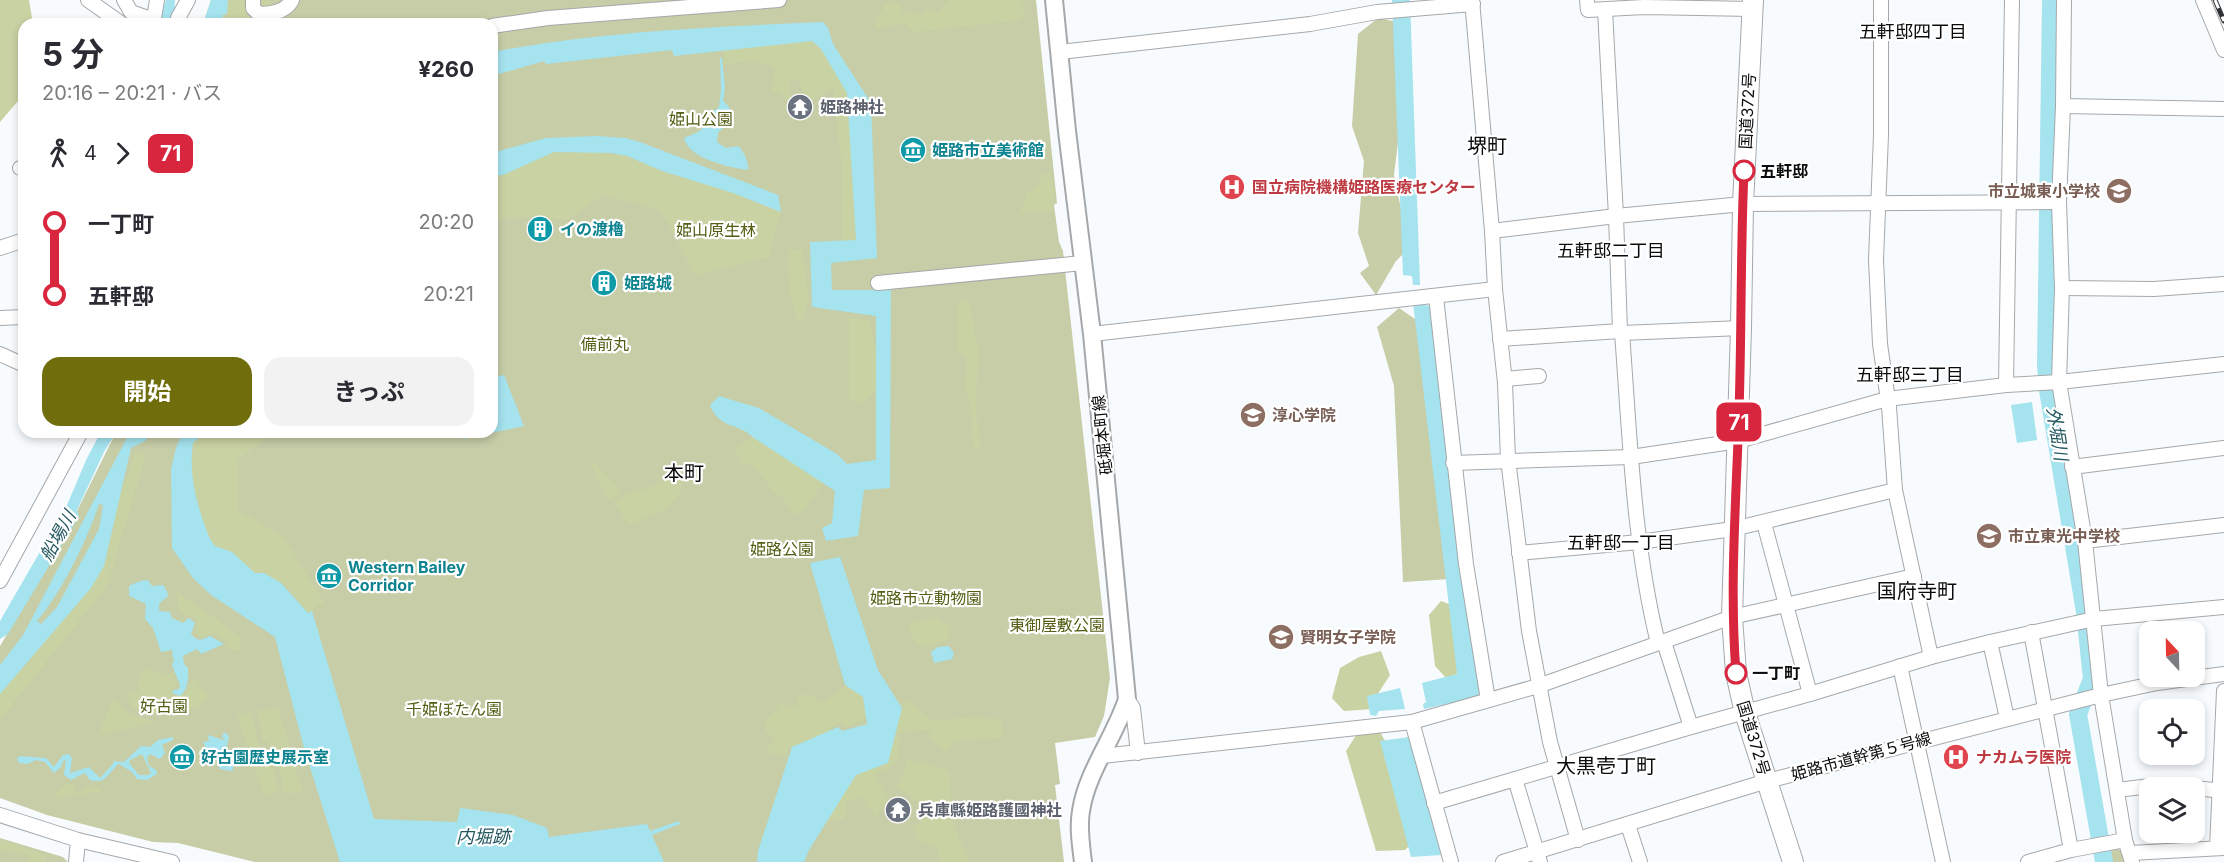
<!DOCTYPE html>
<html lang="ja">
<meta charset="utf-8">
<style>
:root{--surface:#fff;--page:#f2f2f3;--text:#2b2b33;--muted:#7c7c81;--accent:#706d0d}
body{margin:0;font-family:Inter,"Noto Sans JP",sans-serif;background:var(--page);color:var(--text);height:100vh;display:flex;flex-direction:column;font-size:22px;white-space:nowrap}
*{box-sizing:border-box;margin:0}
p{font-size:20px;color:var(--muted)}
.icon{flex:none;width:33px;height:33px;fill:none;stroke:currentColor;stroke-width:2;stroke-linecap:round;stroke-linejoin:round}
.map{position:relative;flex:1;overflow:hidden}
.side{position:absolute;left:18px;top:18px;width:480px;height:420px;display:flex;flex-direction:column;background:var(--surface);border-radius:18px;box-shadow:0 3px 9px #0003}
.side>*{flex:none}
.badge{padding:0 12px;border-radius:9px;font-size:21px;line-height:39px}
.needle{width:39px;rotate:338deg}
.tools{position:absolute;left:2139px;top:621px;display:grid;gap:12px}
.tools a{display:grid;place-items:center;width:66px;height:66px;border-radius:12px;background:var(--surface);box-shadow:0 3px 9px #0003;font-size:30px}
.map>.badge{position:absolute;translate:-50% -50%;box-shadow:0 0 0 3px #fff}
.legs{display:flex;align-items:center;gap:9px;height:66px;padding:0 24px;font-size:20px}
.legs p{margin-inline-start:auto}
.overview{display:flex;align-items:center;justify-content:space-between;height:102px;padding:0 24px}
h1{font-size:33px;font-weight:700;line-height:45px}
.action{display:flex;gap:12px;margin-top:auto;padding:12px 24px}
.action a{flex:1;height:69px;border-radius:18px;background:var(--accent);color:#fff;font-size:24px;font-weight:700;line-height:69px;text-align:center}
.action a+a{background:var(--page);color:var(--text)}
ul{padding:0 24px;list-style:none}
li{display:flex;align-items:center;gap:21px;height:72px;font-size:22px}
li i{display:grid;place-items:center;width:9px;height:100%;margin:0 8px;background:currentColor}
li i::after{content:'';width:15px;height:15px;margin:-8px;border:4px solid;border-radius:50%;background:var(--surface)}
li p{margin-inline-start:auto}
li:first-child i{background:linear-gradient(#0000 50%,currentColor 0)}
li:last-child i{background:linear-gradient(currentColor 50%,#0000 0)}
.map>svg:first-child{display:block}
.green{fill:#c6cda7}
.forest{fill:#c9d2a3}
.water{fill:#a5e3ef;fill-rule:evenodd}
.lines{fill:none;stroke-linecap:round;stroke-linejoin:round}
.river{stroke:#a5e3ef;stroke-width:18}
.minor-casing{stroke:#a5a8aa;stroke-width:16}
.major-casing{stroke:#a5a8aa;stroke-width:20}
.highway-casing{stroke:#a5a8aa;stroke-width:22}
.minor{stroke:#fff;stroke-width:14}
.major{stroke:#fff;stroke-width:16}
.highway{stroke:#fff;stroke-width:20}
.rail-casing{stroke:#313334;stroke-width:5}
.rail{stroke:#fff;stroke-width:3;stroke-dasharray:9;stroke-linecap:butt}
.line-1-casing{stroke:#fff;stroke-width:14}
.line-1{stroke:#d7263d;stroke-width:9}
.stop-1-dot{fill:#fff;stroke:#d7263d;stroke-width:3}
.labels{text-anchor:middle;stroke-width:4.5;stroke-linejoin:round;paint-order:stroke}
.worship-label{font-size:16px;font-weight:bold;fill:#5b616d;stroke:#fff;text-anchor:start}
.street-label{font-size:16px;fill:#0a0b0c;stroke:#fff}
.park-label{font-size:16px;fill:#545d13;stroke:#fff}
.culture-label{font-size:16px;font-weight:bold;fill:#0d838f;stroke:#fff;text-anchor:start}
.stop-label{font-size:16px;font-weight:bold;fill:#0a0b0c;stroke:#fff;text-anchor:start}
.health-label{font-size:16px;font-weight:bold;fill:#be3a42;stroke:#fff;text-anchor:start}
.education-label{font-size:16px;font-weight:bold;fill:#785e54;stroke:#fff;text-anchor:start}
.neighbourhood-label{font-size:18px;fill:#0a0b0c;stroke:#fff}
.water-label{font-size:18px;font-style:italic;fill:#245861;stroke:#fff}
.quarter-label{font-size:20px;fill:#0a0b0c;stroke:#fff}
</style>
<div class="map">
<svg width="2224" height="862" viewBox="0 0 2224 862">
<rect width="100%" height="100%" fill="#f8fbfe"/>
<g class="green">
<path d="M 211,0 L 1036,0 L 1057,203 L 1054,205 L 1059,242 L 1063,251 L 1110,678 L 1104,716 L 1095,737 L 1055,743 L 1060,784 L 1055,785 L 1064,862 L 255,862 L 178,843 L 153,842 L 47,815 L 0,798 L 0,646 L 78,516 L 77,511 L 116,432 L 492,432 L 492,24 L 203,24 Z"/>
<path d="M 1378,18 L 1398,22 L 1401,118 L 1394,175 L 1409,248 L 1396,261 L 1376,295 L 1360,273 L 1369,266 L 1358,233 L 1364,161 L 1352,126 L 1358,34 Z"/>
<path d="M 1399,308 L 1425,326 L 1450,579 L 1403,582 L 1394,386 L 1377,327 Z"/>
<path d="M 0,838 L 63,857 L 68,862 L 0,862 Z"/>
<path d="M 2115,847 L 2125,853 L 2126,862 L 2099,862 L 2097,850 Z"/>
</g>
<g class="forest">
<path d="M 0,0 L 29,0 L 33,24 L 24,24 L 24,94 L 0,122 Z"/>
<path d="M 216,0 L 271,0 L 271,24 L 217,24 Z"/>
<path d="M 948,0 L 1020,0 L 1025,5 L 1022,20 L 915,32 L 905,23 L 878,28 L 874,23 L 886,4 L 897,2 L 904,14 L 911,11 L 921,15 L 926,9 L 938,13 Z"/>
<path d="M 812,37 L 859,95 L 869,247 L 841,249 L 842,167 L 833,88 L 809,102 L 797,80 L 789,81 L 790,100 L 772,90 L 775,68 L 752,60 L 723,65 L 724,46 Z"/>
<path d="M 554,152 L 592,152 L 627,156 L 662,171 L 733,193 L 781,212 L 769,257 L 695,276 L 671,228 L 658,209 L 604,195 L 568,219 L 509,217 L 492,222 L 492,176 L 503,175 Z"/>
<path d="M 1051,173 L 1055,193 L 1052,212 L 1020,212 L 1027,193 L 1033,190 L 1044,174 Z"/>
<path d="M 788,249 L 802,250 L 809,297 L 803,321 L 797,321 L 789,291 Z"/>
<path d="M 969,300 L 978,349 L 976,413 L 981,449 L 973,451 L 971,405 L 966,390 L 967,358 L 958,352 L 958,301 Z"/>
<path d="M 849,318 L 870,320 L 882,384 L 865,402 L 849,401 Z"/>
<path d="M 205,432 L 275,432 L 237,460 L 237,510 L 283,536 L 324,602 L 308,613 L 287,587 L 264,573 L 255,573 L 232,552 L 215,546 L 210,539 C 198,509 188,476 193,442 Z"/>
<path d="M 755,435 L 826,479 L 803,512 L 793,514 L 781,495 L 777,495 L 751,464 L 742,466 L 735,448 Z"/>
<path d="M 136,451 L 146,455 L 107,586 L 0,720 L 0,685 L 93,577 L 117,502 Z"/>
<path d="M 593,462 L 618,486 L 620,491 L 611,500 L 605,494 L 591,465 Z"/>
<path d="M 680,464 L 682,490 L 668,508 L 635,523 L 628,523 L 615,505 L 615,502 C 635,485 668,492 680,464 Z"/>
<path d="M 176,591 L 240,636 L 241,651 L 229,649 L 226,642 L 215,633 L 201,638 L 195,633 L 197,623 L 191,616 L 186,616 L 179,608 Z"/>
<path d="M 1441,601 L 1456,607 L 1464,668 L 1448,680 L 1435,666 L 1429,615 Z"/>
<path d="M 937,618 L 950,627 L 948,640 L 929,647 L 918,645 L 908,630 L 913,622 Z"/>
<path d="M 1381,651 L 1390,675 L 1374,700 L 1373,709 L 1344,711 L 1332,698 L 1340,668 L 1359,657 Z"/>
<path d="M 150,668 L 161,675 L 173,673 L 177,684 L 171,696 L 186,694 L 191,678 L 197,680 L 208,697 L 198,708 L 160,715 L 134,708 L 124,694 L 139,691 L 139,675 Z"/>
<path d="M 849,683 L 868,696 L 864,720 L 846,727 L 840,722 L 808,746 L 789,747 L 786,756 L 766,752 L 774,738 L 766,732 L 764,723 L 782,701 L 788,708 L 797,705 L 797,695 L 813,695 L 821,704 Z"/>
<path d="M 114,697 L 129,714 L 156,722 L 98,735 Z"/>
<path d="M 910,701 L 933,721 L 961,718 L 1001,719 L 1003,738 L 956,741 L 946,751 L 932,741 L 928,730 L 894,734 L 900,736 L 898,763 L 875,774 L 890,801 L 875,818 L 864,798 L 847,802 L 844,818 L 821,824 L 898,706 Z"/>
<path d="M 278,707 L 303,793 L 283,793 C 282,775 277,758 267,742 L 263,741 L 257,711 Z"/>
<path d="M 252,712 L 259,747 L 265,749 L 276,777 L 277,793 L 264,794 L 237,716 Z"/>
<path d="M 1380,732 L 1388,746 L 1415,840 L 1405,850 L 1376,851 L 1346,751 L 1357,734 Z"/>
<path d="M 908,759 L 949,770 L 953,823 L 969,862 L 937,862 L 939,859 L 936,846 L 918,841 L 914,829 L 928,810 L 897,787 Z"/>
<path d="M 66,783 L 74,785 L 73,791 L 83,793 L 85,786 L 100,788 L 99,792 L 53,798 Z"/>
<path d="M 0,840 L 45,855 L 46,862 L 28,862 L 30,856 L 0,849 Z"/>
</g>
<g class="water">
<path d="M 166,0 L 175,0 L 174,24 L 157,24 Z"/>
<path d="M 211,0 L 228,0 L 227,14 L 223,15 L 222,24 L 203,24 Z"/>
<path d="M 1392,0 L 1410,0 L 1420,285 L 1413,285 L 1412,276 L 1403,275 Z"/>
<path d="M 823,22 L 828,28 L 833,44 L 871,103 L 877,258 L 831,263 L 832,290 L 891,290 L 890,488 L 864,490 L 858,536 L 826,541 L 822,528 L 832,523 L 835,491 L 754,438 C 737,422 719,429 710,405 L 719,396 L 759,408 L 837,454 L 847,464 L 876,460 L 876,316 L 812,307 L 810,242 L 856,240 L 847,93 L 821,49 L 812,41 L 674,56 L 672,50 L 546,64 L 544,61 L 492,76 L 492,52 C 601,31 712,27 823,22 Z"/>
<path d="M 720,58 L 722,58 L 725,88 L 723,100 L 729,107 L 732,118 L 718,133 L 717,142 L 726,148 L 738,146 C 744,151 749,163 748,170 C 730,168 688,158 684,138 L 700,131 L 714,111 L 719,107 L 721,90 Z"/>
<path d="M 597,136 L 625,138 L 640,142 L 778,195 L 781,212 L 733,193 L 662,171 L 627,156 L 611,153 L 554,152 L 503,175 L 492,176 L 492,153 L 546,138 Z"/>
<path d="M 1413,303 L 1431,306 L 1460,575 L 1481,696 L 1424,709 L 1423,704 L 1426,702 L 1422,683 L 1457,674 Z"/>
<path d="M 504,375 L 524,426 L 463,439 L 460,432 L 492,432 L 492,378 Z"/>
<path d="M 2032,402 L 2037,440 L 2017,443 L 2011,405 Z"/>
<path d="M 101,432 L 116,432 L 104,452 L 77,510 L 79,516 L 8,634 L 0,639 L 0,621 L 67,505 L 87,458 Z"/>
<path d="M 130,432 L 151,432 L 145,441 L 131,448 L 104,566 L 91,588 L 0,694 L 0,665 L 23,635 ZM 99,504 L 103,505 L 99,529 L 57,607 L 41,624 L 37,621 C 62,592 87,540 99,504 Z"/>
<path d="M 183,432 L 205,432 L 193,443 C 188,476 198,509 210,539 L 215,546 L 232,552 L 255,573 L 264,573 L 281,583 L 308,613 L 312,611 L 374,819 L 457,822 L 460,808 L 513,815 L 547,828 L 549,837 L 647,824 L 650,831 L 679,821 L 680,824 L 652,835 L 664,862 L 340,862 L 304,748 L 275,637 L 211,595 L 193,578 L 172,548 L 171,469 L 176,448 Z"/>
<path d="M 840,557 L 878,670 L 902,708 L 888,763 L 856,775 L 809,850 L 804,862 L 757,862 L 758,851 L 792,747 L 838,727 L 842,731 L 867,724 L 863,697 L 845,685 L 810,563 Z"/>
<path d="M 148,580 L 152,586 L 163,585 L 167,591 L 168,596 L 159,604 L 159,611 L 170,612 L 172,618 L 183,623 L 189,618 L 195,623 L 191,634 L 195,638 L 200,640 L 210,636 L 224,644 L 201,654 L 197,649 L 183,656 L 184,664 L 188,668 C 188,678 189,689 180,696 L 172,693 L 174,690 L 179,689 L 180,685 L 172,665 L 174,659 L 172,656 L 173,652 L 171,650 L 161,652 L 153,628 L 145,619 L 146,604 L 129,596 L 129,586 L 140,581 Z"/>
<path d="M 949,646 L 954,653 L 952,659 L 934,663 L 931,652 L 938,647 Z"/>
<path d="M 1400,688 L 1405,709 L 1379,711 L 1376,716 L 1370,715 L 1367,696 Z"/>
<path d="M 224,732 L 229,736 L 226,751 L 228,757 L 236,759 L 232,771 L 220,769 L 218,764 L 222,761 L 216,753 L 216,749 L 207,750 L 203,742 L 209,741 L 208,735 L 226,741 L 222,737 Z"/>
<path d="M 173,737 L 173,740 L 162,745 L 165,753 L 162,757 L 159,759 L 151,754 L 147,757 L 149,766 L 156,770 L 157,774 L 147,780 L 137,779 L 132,772 L 119,764 C 108,772 107,785 90,780 L 85,773 L 71,780 L 64,775 L 66,760 L 63,761 L 61,767 L 54,773 L 45,762 L 36,760 L 27,764 L 19,763 L 17,759 L 20,756 L 46,758 L 54,767 L 63,755 L 69,754 L 72,758 L 70,773 L 89,767 L 100,778 L 112,765 L 114,761 L 124,762 L 141,746 L 150,747 L 158,740 ZM 142,754 L 151,773 L 148,775 L 139,775 L 129,763 L 130,760 Z"/>
<path d="M 1409,737 L 1441,855 L 1411,857 L 1380,741 Z"/>
</g>
<g class="lines">
<path class="river" d="M 2051,0 L 2046,365 L 2048,390 L 2085,612 L 2092,679 L 2078,714 L 2104,862"/>
<g class="minor-casing">
<g id="minor">
<path d="M 88,0 L 122,24"/>
<path d="M 124,0 L 131,12 L 154,20"/>
<path d="M 253,0 L 253,8 L 259,14 C 271,14 286,12 292,0"/>
<path d="M 1472,0 L 1492,231 L 1495,289 L 1505,383 L 1508,459 L 1529,631 L 1550,742 L 1578,840"/>
<path d="M 1587,0 L 1588,10 L 1644,7 L 1753,9"/>
<path d="M 1881,0 L 1881,135 L 1876,260 L 1880,344 L 1889,407 L 1895,490 L 1931,657"/>
<path d="M 2064,0 L 2063,106 L 2059,202 L 2062,288 L 2059,382 L 2085,541 L 2101,695 L 2125,840 L 2132,862"/>
<path d="M 2203,0 L 2224,50"/>
<path d="M 1605,10 L 1616,216 L 1620,331"/>
<path d="M 153,24 L 157,0"/>
<path d="M 178,24 L 178,18 L 188,0"/>
<path d="M 492,26 L 548,18 L 779,0"/>
<path d="M 1060,52 L 1310,24 L 1377,12 L 1473,4"/>
<path d="M 2063,106 L 2224,109"/>
<path d="M 20,168 L 24,167"/>
<path d="M 1492,231 L 1616,216 L 1743,204 L 2059,202"/>
<path d="M 0,248 L 24,240"/>
<path d="M 878,283 L 1083,263"/>
<path d="M 2062,288 L 2154,289 L 2224,284"/>
<path d="M 1436,297 L 1466,564 L 1488,700"/>
<path d="M 0,318 L 24,317"/>
<path d="M 1622,333 C 1630,437 1633,542 1658,643"/>
<path d="M 1092,334 L 1495,289"/>
<path d="M 1500,339 L 1620,331 L 1622,333 L 1741,328"/>
<path d="M 0,354 L 24,365"/>
<path d="M 1505,379 L 1539,376"/>
<path d="M 2006,385 L 2012,0"/>
<path d="M 1453,463 L 1631,457 L 1738,441 L 1887,399 L 2006,385 L 2059,382 L 2224,364"/>
<path d="M 2072,467 L 2224,448"/>
<path d="M 1764,523 L 1810,694"/>
<path d="M 2085,541 L 2224,525"/>
<path d="M 1519,553 L 1639,542 L 1733,529 L 1895,490"/>
<path d="M 0,581 L 81,432"/>
<path d="M 2031,632 L 2071,850"/>
<path d="M 1664,642 L 1691,727"/>
<path d="M 1990,642 L 2007,718"/>
<path d="M 1900,666 L 1943,862"/>
<path d="M 1127,699 L 1133,708 L 1138,753"/>
<path d="M 1412,722 L 1451,862"/>
<path d="M 1102,756 L 1412,722 L 1538,686 L 1732,617 L 1914,576"/>
<path d="M 1515,779 L 1540,862"/>
<path d="M 2194,788 L 2224,791"/>
<path d="M 2117,790 L 2159,785 L 2186,788"/>
<path d="M 1434,803 L 1691,727 L 1810,694 L 1931,657 L 1990,642 L 2094,619 L 2224,607"/>
<path d="M 0,815 L 78,840 L 172,862"/>
<path d="M 1628,825 L 1640,862"/>
<path d="M 2217,848 L 2224,691"/>
<path d="M 2130,853 L 2224,848"/>
<path d="M 76,862 L 78,840"/>
<path d="M 1503,862 L 1767,781 L 2101,695 L 2157,683 L 2224,674"/>
<path d="M 2028,862 L 2071,850 L 2125,840"/>
</g>
</g>
<g class="major-casing">
<path id="major" d="M 1054,0 L 1067,131 L 1092,334 L 1127,699 C 1115,737 1087,771 1081,811 C 1078,827 1081,845 1083,862"/>
</g>
<g class="highway-casing">
<path id="highway" d="M 1753,0 L 1743,204 L 1741,328 L 1732,617 L 1736,673 L 1745,713 L 1793,862"/>
</g>
<use href="#minor" class="minor"/>
<use href="#major" class="major"/>
<use href="#highway" class="highway"/>
<g class="rail-casing">
<path id="rail" d="M 2215,0 L 2224,21"/>
</g>
<use href="#rail" class="rail"/>
</g>
<g class="lines">
<g class="line-1-casing">
<path id="line-1" d="M 1736,673 C 1730,594 1735,519 1738,440 C 1742,351 1740,261 1744,171"/>
</g>
<use href="#line-1" class="line-1"/>
</g>
<defs>
<g id="temple-disc" transform="scale(1.35)"><circle r="9.5" fill="#6b7280" stroke="#fff"/><path d="M0-6L5-2H3V0L6.5 2.5H4V6H1.5V3h-3V6H-4V2.5H-6.5L-3 0V-2H-5Z" fill="#fff"/></g>
<g id="museum-disc" transform="scale(1.35)"><circle r="9.5" fill="#0f9aa8" stroke="#fff"/><path d="M0-6L6-3V-2H-6V-3ZM-5-1h2V3h-2ZM-1-1h2V3h-2ZM3-1h2V3H3ZM-6 4H6V6H-6Z" fill="#fff"/></g>
<g id="hospital-disc" transform="scale(1.35)"><circle r="9.5" fill="#e0444e" stroke="#fff"/><path d="M-5-5h3v3.5h4V-5h3V5h-3V1.5h-4V5h-3Z" fill="#fff"/></g>
<g id="school-disc" transform="scale(1.35)"><circle r="9.5" fill="#8d6e63" stroke="#fff"/><path d="M0-5L7-2L0 1L-7-2ZM-4 1L0 2.5L4 1V4Q0 6-4 4Z" fill="#fff"/></g>
<g id="building-disc" transform="scale(1.35)"><circle r="9.5" fill="#0f9aa8" stroke="#fff"/><path d="M-4-6H4V6H1V3H-1V6H-4ZM-2.5-4.3h1.7v1.8h-1.7ZM.8-4.3h1.7v1.8H.8ZM-2.5-1h1.7V.8h-1.7ZM.8-1h1.7V.8H.8Z" fill="#fff"/></g>
</defs>
<g fill-rule="evenodd">
<use href="#temple-disc" x="800" y="107"/>
<use href="#museum-disc" x="913" y="150"/>
<use href="#hospital-disc" x="1232" y="187"/>
<use href="#school-disc" x="2119" y="191"/>
<use href="#building-disc" x="540" y="229"/>
<use href="#building-disc" x="604" y="283"/>
<use href="#school-disc" x="1253" y="415"/>
<use href="#school-disc" x="1989" y="536"/>
<use href="#museum-disc" x="329" y="576"/>
<use href="#school-disc" x="1281" y="637"/>
<use href="#museum-disc" x="182" y="757"/>
<use href="#hospital-disc" x="1956" y="757"/>
<use href="#temple-disc" x="898" y="810"/>
</g>
<g class="stop-1-dot">
<circle cx="1744" cy="171" r="10"/>
<circle cx="1736" cy="673" r="10"/>
</g>
<g class="labels">
<g class="worship-label">
<text x="820" y="113">姫路神社</text>
<text x="918" y="816">兵庫縣姫路護國神社</text>
</g>
<g class="street-label">
<text transform="translate(1747 111) rotate(-87)" y="6">国道372号</text>
<text transform="translate(1102 435) rotate(-96)" y="6">砥堀本町線</text>
<text transform="translate(1754 738) rotate(73)" y="6">国道372号</text>
<text transform="translate(1861 756) rotate(-15)" y="6">姫路市道幹第５号線</text>
</g>
<g class="park-label">
<text x="701" y="125">姫山公園</text>
<text x="716" y="236">姫山原生林</text>
<text x="605" y="350">備前丸</text>
<text x="782" y="555">姫路公園</text>
<text x="926" y="604">姫路市立動物園</text>
<text x="1057" y="631">東御屋敷公園</text>
<text x="164" y="712">好古園</text>
<text x="454" y="715">千姫ぼたん園</text>
</g>
<g class="culture-label">
<text x="932" y="156">姫路市立美術館</text>
<text x="560" y="235">イの渡櫓</text>
<text x="624" y="289">姫路城</text>
<text x="348" y="573">Western Bailey<tspan x="348" dy="18">Corridor</tspan></text>
<text x="201" y="763">好古園歴史展示室</text>
</g>
<g class="stop-label">
<text x="1760" y="177">五軒邸</text>
<text x="1752" y="679">一丁町</text>
</g>
<g class="health-label">
<text x="1252" y="193">国立病院機構姫路医療センター</text>
<text x="1976" y="763">ナカムラ医院</text>
</g>
<g class="education-label">
<text x="2100" y="197" text-anchor="end">市立城東小学校</text>
<text x="1272" y="421">淳心学院</text>
<text x="2008" y="542">市立東光中学校</text>
<text x="1300" y="643">賢明女子学院</text>
</g>
<g class="neighbourhood-label">
<text x="1913" y="38">五軒邸四丁目</text>
<text x="1611" y="257">五軒邸二丁目</text>
<text x="1910" y="381">五軒邸三丁目</text>
<text x="1621" y="549">五軒邸一丁目</text>
</g>
<g class="water-label">
<text transform="translate(2057 434) rotate(81)" y="6">外堀川</text>
<text transform="translate(58 536) rotate(-61)" y="6">船場川</text>
<text x="483" y="843">内堀跡</text>
</g>
<g class="quarter-label">
<text x="1487" y="153">堺町</text>
<text x="684" y="480">本町</text>
<text x="1917" y="598">国府寺町</text>
<text x="1606" y="773">大黒壱丁町</text>
</g>
</g>
</svg>
<div class="tools">
<a><svg class="needle" viewBox="-14 -14 28 28"><path d="M0-13l5 13h-10z" fill="#e53935"/><path d="M0 13l5-13h-10z" fill="#7c7c81"/></svg></a>
<a><svg class="icon" aria-label="locate" viewBox="0 0 24 24"><circle cx="12" cy="12" r="6"/><path d="M12 2v4M12 18v4M2 12h4M18 12h4"/></svg></a>
<a><svg class="icon" aria-label="layers" viewBox="0 0 24 24"><path d="M12 4l9 5-9 5-9-5zM3 14l9 5 9-5"/></svg></a>
</div>
<b class="badge" style="left:1739px;top:422px;background:#d7263d;color:#fff">71</b>
<section class="side">
<div class="overview"><div><h1>5 分</h1><p>20:16 – 20:21 · バス</p></div><b>¥260</b></div>
<div class="legs"><svg class="icon" aria-label="walk" viewBox="0 0 24 24"><circle cx="13" cy="4" r="2"/><path d="M13 8l-2 6 4 7M11 14l-3 7M7 12l3-4h3l4 4"/></svg>4<svg class="icon" aria-label="forward" viewBox="0 0 24 24"><path d="M9 5l7 7-7 7"/></svg><b class="badge" style="background:#d7263d;color:#fff">71</b></div>
<ul>
<li><i style="color:#d7263d"></i><b>一丁町</b><p>20:20</p></li>
<li><i style="color:#d7263d"></i><b>五軒邸</b><p>20:21</p></li>
</ul>
<div class="action"><a>開始</a><a>きっぷ</a></div>
</section>
</div>
